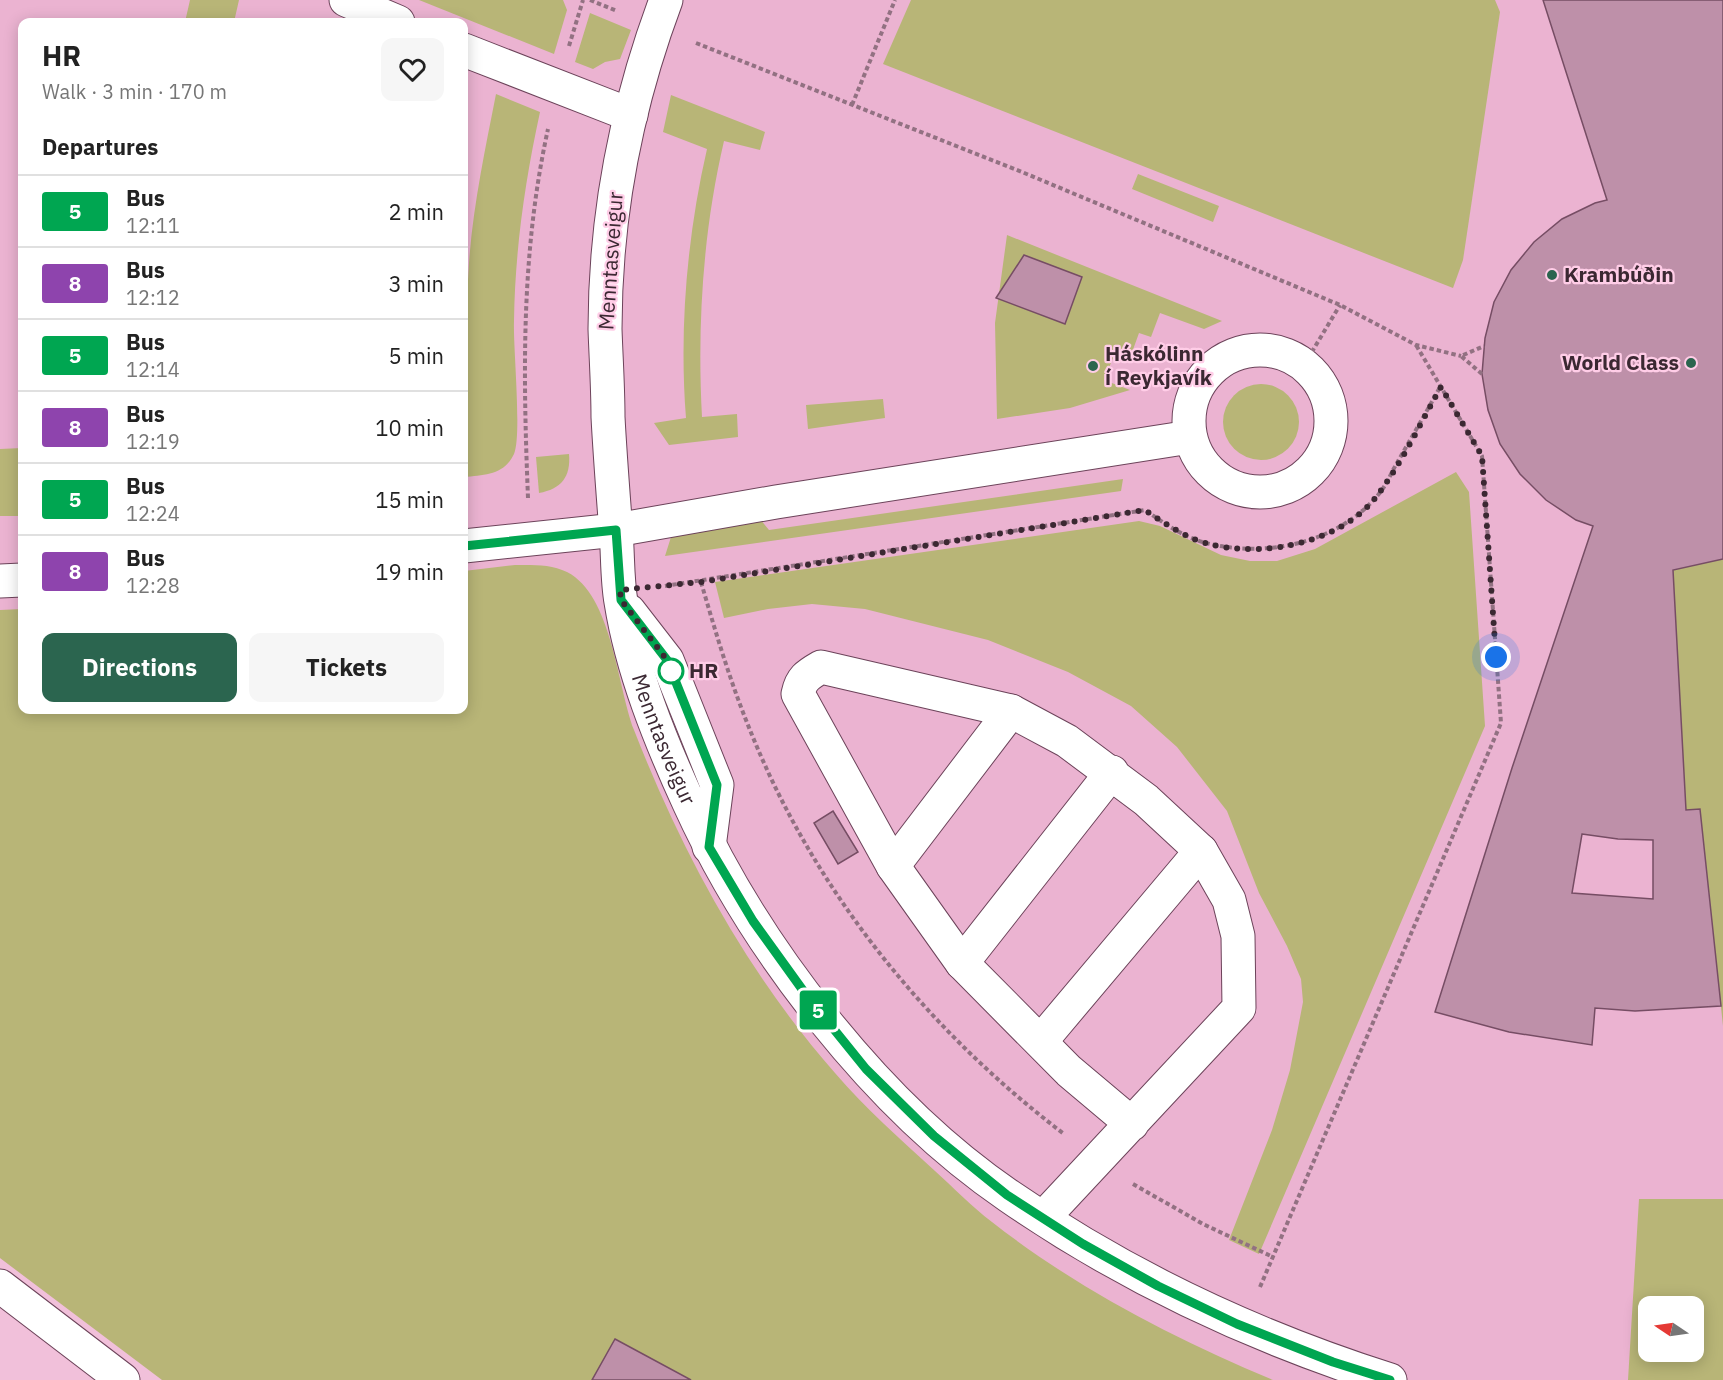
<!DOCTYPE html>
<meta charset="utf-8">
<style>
:root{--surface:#fff;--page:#f6f6f6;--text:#222;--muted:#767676;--line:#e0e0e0;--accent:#2b654f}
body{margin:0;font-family:"IBM Plex Sans",sans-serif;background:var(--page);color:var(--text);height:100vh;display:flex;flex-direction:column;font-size:22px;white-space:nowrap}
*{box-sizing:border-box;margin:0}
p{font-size:20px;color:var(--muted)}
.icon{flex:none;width:33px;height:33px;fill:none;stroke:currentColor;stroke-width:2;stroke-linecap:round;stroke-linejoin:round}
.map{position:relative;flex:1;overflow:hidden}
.side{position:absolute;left:18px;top:18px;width:450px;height:696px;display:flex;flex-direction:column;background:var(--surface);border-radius:12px;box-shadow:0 3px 15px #0003}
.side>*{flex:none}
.badge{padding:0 12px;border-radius:4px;font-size:21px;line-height:39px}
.needle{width:39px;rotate:283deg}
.buttons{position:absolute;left:1638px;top:1296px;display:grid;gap:12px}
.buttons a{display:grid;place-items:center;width:66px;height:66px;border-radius:12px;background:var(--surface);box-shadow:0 3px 15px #0003;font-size:30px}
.you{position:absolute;width:30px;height:30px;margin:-15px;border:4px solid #fff;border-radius:50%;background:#1a73e8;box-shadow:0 0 0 9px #1a73e833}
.map>.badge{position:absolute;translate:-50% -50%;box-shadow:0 0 0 3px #fff}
h2{padding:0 24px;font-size:22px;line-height:54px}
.round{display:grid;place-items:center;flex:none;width:63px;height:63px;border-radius:12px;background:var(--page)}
.head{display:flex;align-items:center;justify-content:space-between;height:102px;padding:0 24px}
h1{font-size:28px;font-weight:800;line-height:45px}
.action{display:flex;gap:12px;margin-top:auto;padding:12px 24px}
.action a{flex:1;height:69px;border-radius:12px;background:var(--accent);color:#fff;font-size:24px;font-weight:800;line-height:69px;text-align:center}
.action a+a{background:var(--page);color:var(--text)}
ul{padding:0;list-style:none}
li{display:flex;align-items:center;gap:18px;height:72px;padding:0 24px;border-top:2px solid var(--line)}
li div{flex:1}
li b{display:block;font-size:22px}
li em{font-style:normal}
li .badge{min-width:66px;font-weight:700;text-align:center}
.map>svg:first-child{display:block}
.built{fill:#ebb3d1;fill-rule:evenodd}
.green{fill:#b8b577;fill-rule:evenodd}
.building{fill:#be90a9;stroke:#764d64;stroke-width:1.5;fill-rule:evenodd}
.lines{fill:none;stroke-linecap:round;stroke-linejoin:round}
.minor-casing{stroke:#6c435a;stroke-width:35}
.path{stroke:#927182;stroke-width:4;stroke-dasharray:4.5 3;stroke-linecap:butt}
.minor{stroke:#fff;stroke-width:33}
.line-casing{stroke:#fff;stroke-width:14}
.line{stroke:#00a651;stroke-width:9}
.walk{stroke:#3b2832;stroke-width:6;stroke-dasharray:0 10.8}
.poi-dot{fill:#2b654f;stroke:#ffcde7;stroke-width:2}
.stop-dot{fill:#fff;stroke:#00a651;stroke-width:3}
.labels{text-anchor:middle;stroke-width:4.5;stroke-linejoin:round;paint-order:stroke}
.street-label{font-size:21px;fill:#3b2832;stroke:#ffcde7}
.poi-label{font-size:21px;font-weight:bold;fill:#3b2832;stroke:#ffcde7;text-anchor:start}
.stop-label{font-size:21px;font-weight:bold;fill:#3b2832;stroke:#ffcde7;text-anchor:start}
</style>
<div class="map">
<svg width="1723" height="1380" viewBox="0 0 1723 1380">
<rect width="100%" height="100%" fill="#f1c0da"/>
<path class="built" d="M 0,0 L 1723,0 L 1723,1380 L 164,1380 L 0,1258 ZM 22,22 L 464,22 L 464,710 L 22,710 ZM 1648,1306 L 1694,1306 L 1694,1352 L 1648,1352 Z"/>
<g class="green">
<path d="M 190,0 L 239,0 L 234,22 L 185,22 Z"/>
<path d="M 419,0 L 563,0 L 567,10 L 554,54 Z"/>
<path d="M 911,0 L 1495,0 L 1500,12 L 1463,260 L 1453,288 L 883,64 Z"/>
<path d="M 590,13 L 631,30 L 620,59 L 605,62 L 593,69 L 575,62 Z"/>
<path d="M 496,94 L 540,112 C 525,181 515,250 514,321 C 513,348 522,435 514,454 C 504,475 485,475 464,477 L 464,434 L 468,433 C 466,376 465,320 469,263 C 473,206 485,150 496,94 Z"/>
<path d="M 671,95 L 765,132 L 760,150 L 724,141 C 703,231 697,325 702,417 L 737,414 L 738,437 L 669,445 L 654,423 L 686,418 C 679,329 687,236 707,149 L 663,132 Z"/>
<path d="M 1138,174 L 1219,206 L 1213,222 L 1132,189 Z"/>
<path d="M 1007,235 L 1222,321 L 1204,329 L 1160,313 L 1151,337 L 1139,333 L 1130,358 L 1115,353 L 1104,380 L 1130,390 L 1070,408 L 997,419 L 995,323 Z"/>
<circle cx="1261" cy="422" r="38"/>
<path d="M 883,399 L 885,418 L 808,429 L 806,405 Z"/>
<path d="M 22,448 L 22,516 L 0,516 L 0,449 Z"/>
<path d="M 569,454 C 571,477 561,489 539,493 L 536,457 Z"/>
<path d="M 1456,472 L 1469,492 L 1485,726 L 1259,1254 L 1229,1240 L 1272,1130 L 1290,1070 L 1303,1002 L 1301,979 L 1287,946 L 1259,893 L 1227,811 L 1177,747 L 1131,706 L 1068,672 L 988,640 L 865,609 L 812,604 L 768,609 L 724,618 L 715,582 L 1139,521 L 1160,526 L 1221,555 L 1250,561 L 1277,561 L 1315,549 Z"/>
<path d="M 1123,479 L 1121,491 L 665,556 L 671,537 L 677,531 L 756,514 L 769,530 Z"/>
<path d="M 1723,559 L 1723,1026 L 1700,809 L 1686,810 L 1673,570 Z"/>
<path d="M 515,565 C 532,565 551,564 567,572 C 612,595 617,685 634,730 C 682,853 747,973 835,1073 C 865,1108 901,1140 935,1171 C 954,1188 972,1207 992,1222 C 1076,1288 1175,1339 1273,1380 L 162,1380 L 0,1258 L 0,610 L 22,609 L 22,710 L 464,710 L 464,571 Z"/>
<path d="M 1639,1199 L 1723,1199 L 1723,1380 L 1628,1380 ZM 1648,1306 L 1694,1306 L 1694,1352 L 1648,1352 Z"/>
</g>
<g class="building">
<path d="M 1543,0 L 1723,0 L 1723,559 L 1673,570 L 1686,810 L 1700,809 L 1721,1006 L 1635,1011 L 1595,1008 L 1592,1045 L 1509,1032 L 1435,1012 L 1512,768 L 1593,526 L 1576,520 L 1546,500 L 1520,474 L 1500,444 L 1488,410 L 1482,374 L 1485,338 L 1494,302 L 1511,270 L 1534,242 L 1562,219 L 1595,203 L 1607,200 ZM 1582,834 L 1618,839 L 1653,840 L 1653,899 L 1572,893 Z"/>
<path d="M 1024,255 L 1082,277 L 1065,324 L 996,298 Z"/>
<path d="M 833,811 L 858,852 L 838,864 L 814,823 Z"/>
<path d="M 615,1339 L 691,1380 L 592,1380 Z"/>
</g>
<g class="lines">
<g class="minor-casing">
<g id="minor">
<path d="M 346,0 L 398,22"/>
<path id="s1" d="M 666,0 C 627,104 605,217 605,329 C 606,358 608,388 608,417 C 610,455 613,493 616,532 C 618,555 617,579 621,602 C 632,671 660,740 689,803 C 755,948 877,1106 1009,1196 C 1126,1277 1255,1337 1390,1380"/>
<path d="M 464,50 L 631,115"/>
<circle cx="1260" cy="421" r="71"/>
<path d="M 464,546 L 616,530 L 776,502 L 1190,437"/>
<path d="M 0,581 L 22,580"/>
<path d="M 629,611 L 667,660 L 717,785 L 709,847"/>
<path d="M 893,866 L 1011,711"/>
<path d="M 962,963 L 1112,772"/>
<path d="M 1041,1041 L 1201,851"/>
<path d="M 1043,1218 L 1239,1008 L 1238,936 L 1229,900 L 1201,851 L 1146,800 L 1067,741 L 1011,711 L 821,667 C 807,675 801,679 798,694 L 893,866 L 962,963 L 1069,1071 L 1132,1124"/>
<path d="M 0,1286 L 123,1380"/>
</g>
</g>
<g class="path">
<path d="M 590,0 L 617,11"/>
<path d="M 696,43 L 1022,172 L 1340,305 L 1416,345 L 1461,356"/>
<path d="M 569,46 L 583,0"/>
<path d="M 852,105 L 895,0"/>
<path d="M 1304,365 L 1340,305"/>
<path d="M 1482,374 L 1461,356 L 1484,346"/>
<path d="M 528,498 C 523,373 521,252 548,129"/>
<path d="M 701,582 C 715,630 729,678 748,725 C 812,888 925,1028 1064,1134"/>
<path d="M 665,586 L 1145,510 C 1164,523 1183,537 1206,543 C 1265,558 1337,544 1378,495 C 1386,486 1391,473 1397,463 C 1411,438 1426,413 1440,387"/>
<path d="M 1133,1184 L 1203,1224 L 1273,1257"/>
<path d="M 1260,1287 L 1501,723 L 1482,456 L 1416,345"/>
</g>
<use href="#minor" class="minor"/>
</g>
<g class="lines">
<g class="line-casing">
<path id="line" d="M 464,546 L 616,530 L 621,600 L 667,660 L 717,785 L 709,847 L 753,921 L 807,996 L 866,1069 L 934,1136 L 1007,1195 L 1083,1244 L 1158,1286 L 1237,1324 L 1333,1362 L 1390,1380"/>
</g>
<use href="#line" class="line"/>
<path class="walk" d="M 671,671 L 674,678 L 667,660 L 621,600 L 620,590 L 701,582 L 1145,510 C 1164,523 1183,536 1205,543 C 1261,559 1343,544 1379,493 C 1403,461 1421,422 1441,387 L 1482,456 L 1496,657"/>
</g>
<g class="poi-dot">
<circle cx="1552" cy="275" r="6"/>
<circle cx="1691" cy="363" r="6"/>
<circle cx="1093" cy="366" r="6"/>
</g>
<circle class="stop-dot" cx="671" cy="671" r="12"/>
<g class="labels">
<g class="street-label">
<text transform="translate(611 261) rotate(-86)" y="7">Menntasveigur</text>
<text dy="7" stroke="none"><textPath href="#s1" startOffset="754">Menntasveigur</textPath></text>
</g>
<g class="poi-label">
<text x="1564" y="282">Krambúðin</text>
<text x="1105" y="361">Háskólinn<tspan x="1105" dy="24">í Reykjavík</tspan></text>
<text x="1679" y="370" text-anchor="end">World Class</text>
</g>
<g class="stop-label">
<text x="689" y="678">HR</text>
</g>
</g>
</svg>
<div class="buttons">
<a><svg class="needle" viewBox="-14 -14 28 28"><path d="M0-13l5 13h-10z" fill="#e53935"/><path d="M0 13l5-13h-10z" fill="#767676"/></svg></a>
</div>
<div class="you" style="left:1496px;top:657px"></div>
<b class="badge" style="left:818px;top:1010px;background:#00a651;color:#fff">5</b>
<section class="side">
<div class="head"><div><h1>HR</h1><p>Walk · 3 min · 170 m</p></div><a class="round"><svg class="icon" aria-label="heart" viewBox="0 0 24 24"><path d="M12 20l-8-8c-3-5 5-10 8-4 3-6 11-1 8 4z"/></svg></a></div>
<h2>Departures</h2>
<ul>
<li><span class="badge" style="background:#00a651;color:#fff">5</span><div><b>Bus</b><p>12:11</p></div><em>2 min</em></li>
<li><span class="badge" style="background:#8e44ad;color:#fff">8</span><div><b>Bus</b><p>12:12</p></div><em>3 min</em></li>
<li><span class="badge" style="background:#00a651;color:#fff">5</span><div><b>Bus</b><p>12:14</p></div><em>5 min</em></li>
<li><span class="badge" style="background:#8e44ad;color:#fff">8</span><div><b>Bus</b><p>12:19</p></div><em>10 min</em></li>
<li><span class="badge" style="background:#00a651;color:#fff">5</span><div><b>Bus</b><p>12:24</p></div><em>15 min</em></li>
<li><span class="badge" style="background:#8e44ad;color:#fff">8</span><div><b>Bus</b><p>12:28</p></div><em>19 min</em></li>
</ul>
<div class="action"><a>Directions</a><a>Tickets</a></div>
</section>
</div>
